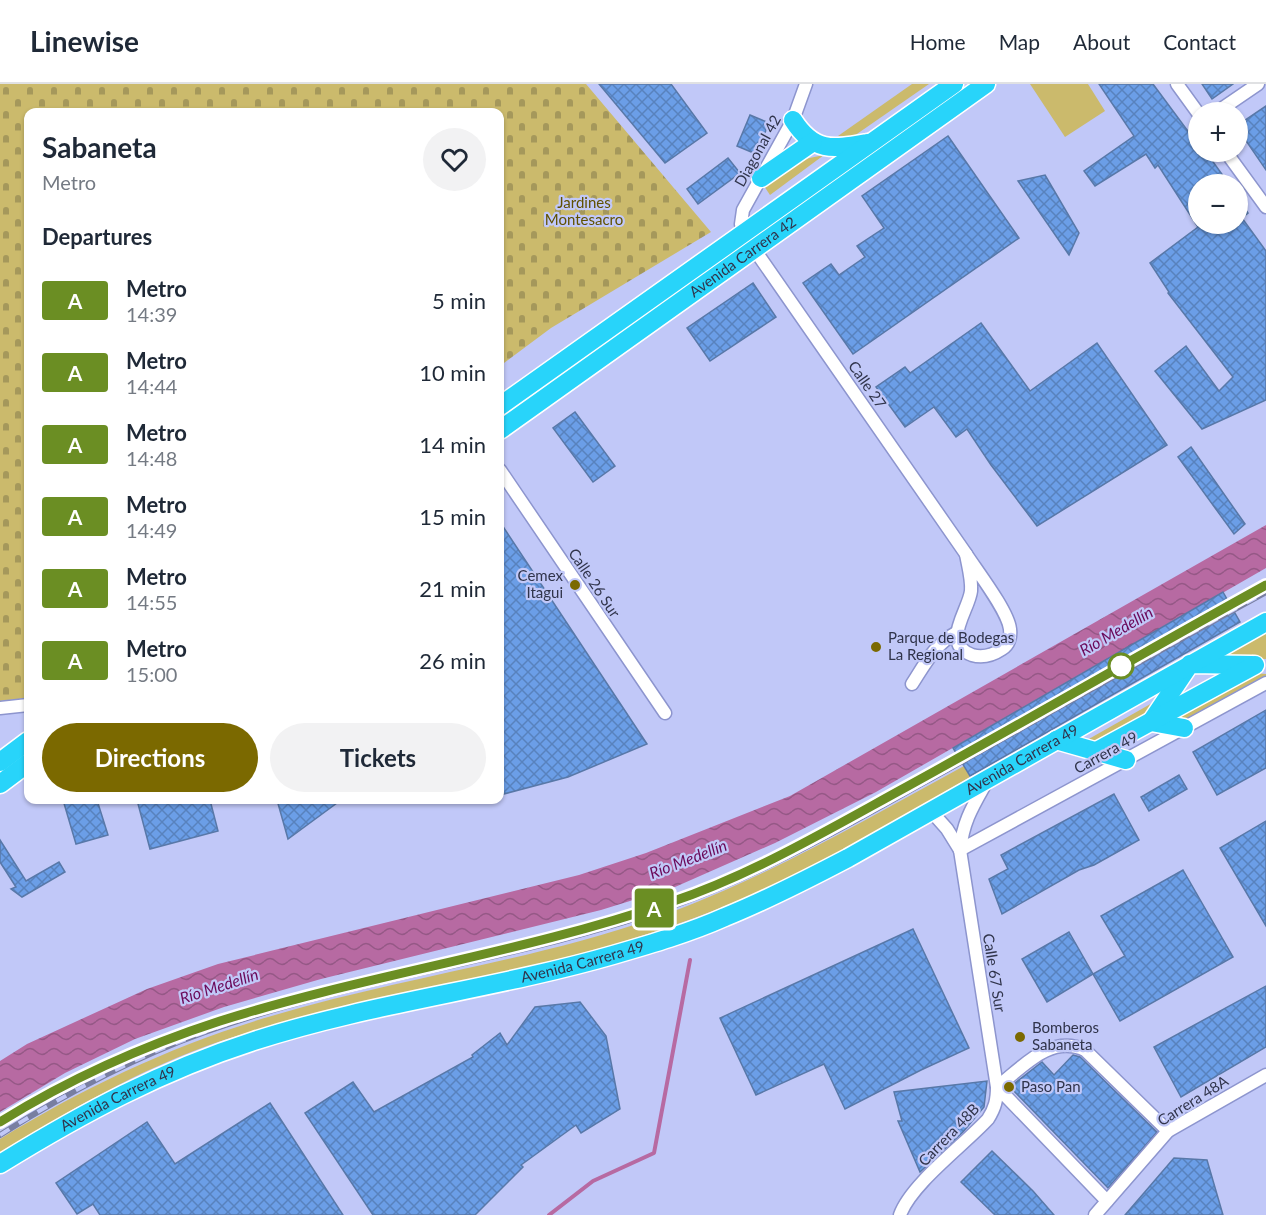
<!DOCTYPE html>
<meta charset="utf-8">
<style>
:root{--surface:#fff;--page:#f2f2f3;--text:#1f2937;--muted:#747a83;--line:#e0e1e3;--accent:#7b6900}
body{margin:0;font-family:Lato,sans-serif;background:var(--page);color:var(--text);height:100vh;display:flex;flex-direction:column;font-size:22px;white-space:nowrap}
*{box-sizing:border-box;margin:0}
p{font-size:20px;color:var(--muted)}
.icon{flex:none;width:33px;height:33px;fill:none;stroke:currentColor;stroke-width:2;stroke-linecap:round;stroke-linejoin:round}
.map{position:relative;flex:1;overflow:hidden}
.sheet{position:absolute;left:24px;top:24px;width:480px;height:696px;display:flex;flex-direction:column;background:var(--surface);border-radius:12px;box-shadow:0 2px 4px #0004}
.sheet>*{flex:none}
.badge{padding:0 12px;border-radius:4px;font-size:21px;line-height:39px}
.tools{position:absolute;left:1188px;top:18px;display:grid;gap:12px}
.tools a{display:grid;place-items:center;width:60px;height:60px;border-radius:50%;background:var(--surface);box-shadow:0 2px 4px #0004;font-size:30px}
.map>.badge{position:absolute;translate:-50% -50%;box-shadow:0 0 0 3px #fff}
h2{padding:0 18px;font-size:22px;line-height:54px}
.round{display:grid;place-items:center;flex:none;width:63px;height:63px;border-radius:32px;background:var(--page)}
.summary{display:flex;align-items:center;justify-content:space-between;height:102px;padding:0 18px}
h1{font-size:28px;font-weight:700;line-height:45px}
.primary-button{display:flex;gap:12px;margin-top:auto;padding:12px 18px}
.primary-button a{flex:1;height:69px;border-radius:36px;background:var(--accent);color:#fff;font-size:24px;font-weight:700;line-height:69px;text-align:center}
.primary-button a+a{background:var(--page);color:var(--text)}
ul{padding:0;list-style:none}
li{display:flex;align-items:center;gap:18px;height:72px;padding:0 18px}
li div{flex:1}
li b{display:block;font-size:22px}
li em{font-style:normal}
li .badge{min-width:66px;font-weight:700;text-align:center}
header{display:flex;align-items:center;gap:36px;box-sizing:border-box;height:84px;padding:0 30px;background:var(--surface);border-bottom:2px solid var(--line)}
header strong{font-size:28px}
nav{display:flex;gap:33px;margin-inline-start:auto;font-size:21px}
.map>svg:first-child{display:block}
.grass{fill:#cbba6c}
.cemetery{fill:url(#cemetery-stones)}
.water{fill:url(#water-waves)}
.lines{fill:none;stroke-linecap:round;stroke-linejoin:round}
.stream{stroke:#b76aa2;stroke-width:4}
.building{fill:url(#building-cross-hatch);stroke:#5878a8;stroke-width:1.5}
.minor-casing{stroke:#8d95ce;stroke-width:15}
.highway-casing{stroke:#fff;stroke-width:21}
.minor{stroke:#fff;stroke-width:12}
.highway{stroke:#28d4fa;stroke-width:18}
.rail-casing{stroke:#787ea1;stroke-width:6}
.rail{stroke:#c1c8f8;stroke-width:4;stroke-dasharray:11;stroke-linecap:butt}
.line-casing{stroke:#fff;stroke-width:14}
.line{stroke:#6b8e23;stroke-width:9}
.poi-dot{fill:#7b6900;stroke:#c1c8f8;stroke-width:2}
.stop-dot{fill:#fff;stroke:#6b8e23;stroke-width:3}
.labels{text-anchor:middle;stroke-width:4.5;stroke-linejoin:round;paint-order:stroke}
.street-label{font-size:15px;fill:#30344b;stroke:#c1c8f8}
.park-label{font-size:15px;fill:#605100;stroke:#c1c8f8}
.poi-label{font-size:15px;fill:#30344b;stroke:#c1c8f8;text-anchor:start}
.water-label{font-size:16px;font-style:italic;fill:#6b0959;stroke:#c1c8f8}
</style>
<header>
<strong>Linewise</strong>
<nav><a>Home</a><a>Map</a><a>About</a><a>Contact</a></nav>
</header>
<div class="map">
<svg width="1266" height="1131" viewBox="0 0 1266 1131">
<defs>
<pattern id="cemetery-stones" width="16" height="16" patternUnits="userSpaceOnUse" patternTransform="scale(1.5)"><rect width="16" height="16" fill="#cbba6c"/><path d="M2 7V4a2 2 0 0 1 4 0v3zM10 15v-3a2 2 0 0 1 4 0v3z" fill="#a5985b"/></pattern>
<pattern id="water-waves" width="16" height="10" patternUnits="userSpaceOnUse" patternTransform="scale(1.5)"><rect width="16" height="10" fill="#b76aa2"/><path d="M0 5q4-4 8 0t8 0" fill="none" stroke="#955886"/></pattern>
<pattern id="building-cross-hatch" width="8" height="8" patternUnits="userSpaceOnUse" patternTransform="scale(1.5)"><rect width="8" height="8" fill="#6b9ee7"/><path d="M0 0l8 8M0 8l8-8" fill="none" stroke="#5882bd"/></pattern>
</defs>
<rect width="100%" height="100%" fill="#c1c8f8"/>
<g class="grass">
<path d="M 912,0 L 929,0 L 854,52 L 838,52 Z"/>
<path d="M 1030,0 L 1088,0 L 1105,27 L 1065,53 Z"/>
<path d="M 824,71 L 770,111 L 764,102 L 800,76 Z"/>
<path d="M 1266,549 L 1266,575 L 1220,574 Z"/>
<path d="M 1253,589 L 1266,590 L 1266,597 L 1193,637 L 1175,634 Z"/>
<path d="M 1154,618 L 1144,635 L 1105,656 L 1087,656 Z"/>
<path d="M 964,682 L 970,693 C 922,721 874,751 824,777 C 774,802 722,825 669,843 C 530,891 381,907 240,951 C 154,977 76,1022 0,1069 L 0,1055 C 86,1002 178,959 275,931 C 400,894 531,877 655,834 C 763,796 863,737 964,682 Z"/>
</g>
<path class="cemetery" d="M 0,0 L 586,0 L 711,148 L 551,244 L 500,282 L 500,28 L 28,28 L 28,614 L 0,617 Z"/>
<path class="water" d="M 1266,441 L 1266,484 L 876,708 L 775,759 L 675,803 L 601,826 L 321,895 L 224,923 L 135,955 L 65,989 L 0,1028 L 0,977 L 27,960 L 147,905 L 218,880 L 579,791 L 646,769 L 790,712 Z"/>
<g class="lines">
<path class="stream" d="M 549,1131 L 593,1097 L 654,1069 L 690,876"/>
</g>
<g class="building">
<path d="M 599,0 L 671,0 L 707,49 L 665,79 Z"/>
<path d="M 1099,0 L 1153,0 L 1193,54 L 1198,49 L 1198,68 L 1206,68 L 1229,100 L 1198,100 L 1198,140 L 1238,140 L 1238,114 L 1248,129 L 1242,134 L 1266,167 L 1266,316 L 1202,345 L 1155,287 L 1186,262 L 1219,307 L 1233,293 L 1168,209 L 1169,208 L 1150,179 L 1198,143 L 1158,81 L 1155,84 L 1146,70 L 1095,102 L 1084,87 L 1134,52 Z"/>
<path d="M 1202,0 L 1233,0 L 1212,15 Z"/>
<path d="M 1266,22 L 1266,86 L 1238,45 L 1238,41 Z"/>
<path d="M 750,31 L 769,39 L 756,70 L 737,62 Z"/>
<path d="M 948,52 L 1019,154 L 853,270 L 803,199 L 831,180 L 839,191 L 865,173 L 857,162 L 884,144 L 862,112 Z"/>
<path d="M 728,74 L 740,89 L 698,120 L 687,105 Z"/>
<path d="M 1045,91 L 1079,149 L 1069,171 L 1018,97 Z"/>
<path d="M 753,199 L 776,233 L 710,277 L 687,244 Z"/>
<path d="M 981,239 L 1030,307 L 1097,259 L 1167,361 L 1037,442 L 991,381 L 967,345 L 956,353 L 934,323 L 905,343 L 876,303 L 905,283 L 910,289 Z"/>
<path d="M 575,328 L 615,382 L 593,398 L 553,344 Z"/>
<path d="M 1191,363 L 1245,440 L 1234,450 L 1178,373 Z"/>
<path d="M 500,438 L 647,660 L 568,693 L 500,711 Z"/>
<path d="M 1223,508 L 1240,538 L 970,692 L 953,664 Z"/>
<path d="M 1266,626 L 1266,684 L 1217,711 L 1193,668 Z"/>
<path d="M 1179,691 L 1187,705 L 1149,727 L 1141,713 Z"/>
<path d="M 1114,710 L 1139,756 L 1094,781 L 1079,786 L 1002,830 L 989,795 L 1008,785 L 1001,771 Z"/>
<path d="M 63,716 L 97,716 L 108,751 L 76,760 Z"/>
<path d="M 137,716 L 210,716 L 218,747 L 150,765 Z"/>
<path d="M 277,716 L 341,716 L 288,755 Z"/>
<path d="M 1266,737 L 1266,842 L 1220,764 Z"/>
<path d="M 0,756 L 26,797 L 59,778 L 65,788 L 22,813 L 11,805 L 16,803 L 0,778 Z"/>
<path d="M 1183,786 L 1233,873 L 1120,937 L 1093,890 L 1125,872 L 1101,832 Z"/>
<path d="M 913,845 L 969,964 L 921,986 L 845,1025 L 824,980 L 756,1011 L 720,934 Z"/>
<path d="M 1069,848 L 1093,890 L 1047,918 L 1022,875 Z"/>
<path d="M 1266,902 L 1266,963 L 1181,1013 L 1154,963 Z"/>
<path d="M 580,918 L 606,952 L 620,1025 L 581,1049 L 576,1041 L 521,1081 L 523,1083 L 475,1131 L 373,1131 L 305,1029 L 353,998 L 374,1028 L 473,973 L 472,971 L 500,949 L 507,961 L 535,923 Z"/>
<path d="M 1073,971 L 1080,973 L 1157,1048 L 1108,1104 L 1010,1003 L 1042,978 L 1054,991 Z"/>
<path d="M 987,997 L 984,1023 L 963,1048 L 920,1088 L 898,1037 L 902,1037 L 894,1008 Z"/>
<path d="M 270,1019 L 343,1131 L 100,1131 L 93,1120 L 77,1130 L 56,1099 L 147,1038 L 175,1080 Z"/>
<path d="M 992,1067 L 1033,1107 L 1054,1131 L 995,1131 L 961,1098 Z"/>
<path d="M 1174,1074 L 1207,1076 L 1223,1131 L 1125,1131 Z"/>
</g>
<g class="lines">
<g class="minor-casing">
<g id="minor">
<path d="M 806,0 L 793,36 L 743,126 L 741,140 L 743,149 L 966,470"/>
<path d="M 1177,0 L 1198,29"/>
<path d="M 1217,28 L 1258,0"/>
<path d="M 1226,68 L 1266,123"/>
<path d="M 500,386 L 665,629"/>
<path d="M 966,470 C 977,487 1008,527 1010,545 C 1011,553 1009,561 1002,565 C 993,571 982,574 972,571 C 940,560 969,526 971,507 C 972,495 968,482 966,470 Z"/>
<path d="M 912,600 C 925,580 935,560 956,549"/>
<path d="M 0,624 L 28,621"/>
<path d="M 931,727 L 947,745 L 960,766"/>
<path d="M 960,766 L 1266,599"/>
<path d="M 997,1003 C 1023,983 1050,950 1085,966 L 1168,1047"/>
<path d="M 997,1003 L 1107,1117"/>
<path d="M 900,1131 C 911,1100 964,1061 988,1035 C 995,1024 997,1016 997,1003 L 960,766 C 963,737 973,722 987,697"/>
<path d="M 1095,1131 L 1168,1047 L 1266,991"/>
</g>
</g>
<g class="highway-casing">
<g id="highway">
<path d="M 793,36 C 814,69 833,65 867,59"/>
<path d="M 761,94 L 813,58"/>
<path d="M 500,322 L 954,0"/>
<path id="s1" d="M 500,346 L 986,0"/>
<path d="M 1184,644 L 1151,638 L 1190,580 L 1252,581"/>
<path d="M 1056,656 L 1126,676"/>
<path d="M 1095,668 L 1255,581"/>
<path d="M 0,678 L 28,657"/>
<path d="M 0,700 L 28,679"/>
<path id="s2" d="M 0,1080 C 83,1029 161,987 254,957 C 371,919 495,905 613,871 C 651,860 689,849 725,833 C 767,816 808,795 848,774 L 1266,538"/>
</g>
</g>
<use href="#minor" class="minor"/>
<use href="#highway" class="highway"/>
<g class="rail-casing">
<g id="rail">
<path d="M 0,1038 L 66,1000 L 115,977"/>
<path d="M 0,1051 C 65,1010 132,974 205,948 C 358,893 522,876 676,821 C 763,790 844,743 925,698 C 1039,635 1152,570 1266,508"/>
</g>
</g>
<use href="#rail" class="rail"/>
</g>
<g class="lines">
<g class="line-casing">
<path id="line" d="M 0,1038 C 69,995 143,962 220,937 C 369,890 524,869 671,818 C 754,790 831,744 908,702 C 1028,636 1146,567 1266,501"/>
</g>
<use href="#line" class="line"/>
</g>
<g class="poi-dot">
<circle cx="575" cy="501" r="6"/>
<circle cx="876" cy="563" r="6"/>
<circle cx="1020" cy="953" r="6"/>
<circle cx="1009" cy="1003" r="6"/>
</g>
<circle class="stop-dot" cx="1121" cy="582" r="12"/>
<g class="labels">
<g class="street-label">
<text transform="translate(758 67) rotate(-61)" y="5">Diagonal 42</text>
<text dy="5" stroke="none"><textPath href="#s1" startOffset="298">Avenida Carrera 42</textPath></text>
<text transform="translate(867 301) rotate(55)" y="5">Calle 27</text>
<text transform="translate(594 499) rotate(56)" y="5">Calle 26 Sur</text>
<text transform="translate(1106 669) rotate(-29)" y="5">Carrera 49</text>
<text dy="5" stroke="none"><textPath href="#s2" startOffset="1107">Avenida Carrera 49</textPath></text>
<text dy="5" stroke="none"><textPath href="#s2" startOffset="621">Avenida Carrera 49</textPath></text>
<text transform="translate(994 889) rotate(81)" y="5">Calle 67 Sur</text>
<text dy="5" stroke="none"><textPath href="#s2" startOffset="135">Avenida Carrera 49</textPath></text>
<text transform="translate(1193 1017) rotate(-32)" y="5">Carrera 48A</text>
<text transform="translate(949 1051) rotate(-46)" y="5">Carrera 48B</text>
</g>
<g class="park-label">
<text x="584" y="124">Jardines<tspan x="584" dy="17">Montesacro</tspan></text>
</g>
<g class="poi-label">
<text x="563" y="497" text-anchor="end">Cemex<tspan x="563" dy="17">Itagui</tspan></text>
<text x="888" y="559">Parque de Bodegas<tspan x="888" dy="17">La Regional</tspan></text>
<text x="1032" y="949">Bomberos<tspan x="1032" dy="17">Sabaneta</tspan></text>
<text x="1021" y="1008">Paso Pan</text>
</g>
<g class="water-label">
<text transform="translate(1116 547) rotate(-30)" y="6">Río Medellín</text>
<text transform="translate(688 775) rotate(-21)" y="6">Río Medellín</text>
<text transform="translate(219 902) rotate(-18)" y="6">Río Medellín</text>
</g>
</g>
</svg>
<div class="tools">
<a>+</a>
<a>−</a>
</div>
<b class="badge" style="left:654px;top:824px;background:#6b8e23;color:#fff">A</b>
<section class="sheet">
<div class="summary"><div><h1>Sabaneta</h1><p>Metro</p></div><a class="round"><svg class="icon" aria-label="heart" viewBox="0 0 24 24"><path d="M12 20l-8-8c-3-5 5-10 8-4 3-6 11-1 8 4z"/></svg></a></div>
<h2>Departures</h2>
<ul>
<li><span class="badge" style="background:#6b8e23;color:#fff">A</span><div><b>Metro</b><p>14:39</p></div><em>5 min</em></li>
<li><span class="badge" style="background:#6b8e23;color:#fff">A</span><div><b>Metro</b><p>14:44</p></div><em>10 min</em></li>
<li><span class="badge" style="background:#6b8e23;color:#fff">A</span><div><b>Metro</b><p>14:48</p></div><em>14 min</em></li>
<li><span class="badge" style="background:#6b8e23;color:#fff">A</span><div><b>Metro</b><p>14:49</p></div><em>15 min</em></li>
<li><span class="badge" style="background:#6b8e23;color:#fff">A</span><div><b>Metro</b><p>14:55</p></div><em>21 min</em></li>
<li><span class="badge" style="background:#6b8e23;color:#fff">A</span><div><b>Metro</b><p>15:00</p></div><em>26 min</em></li>
</ul>
<div class="primary-button"><a>Directions</a><a>Tickets</a></div>
</section>
</div>
